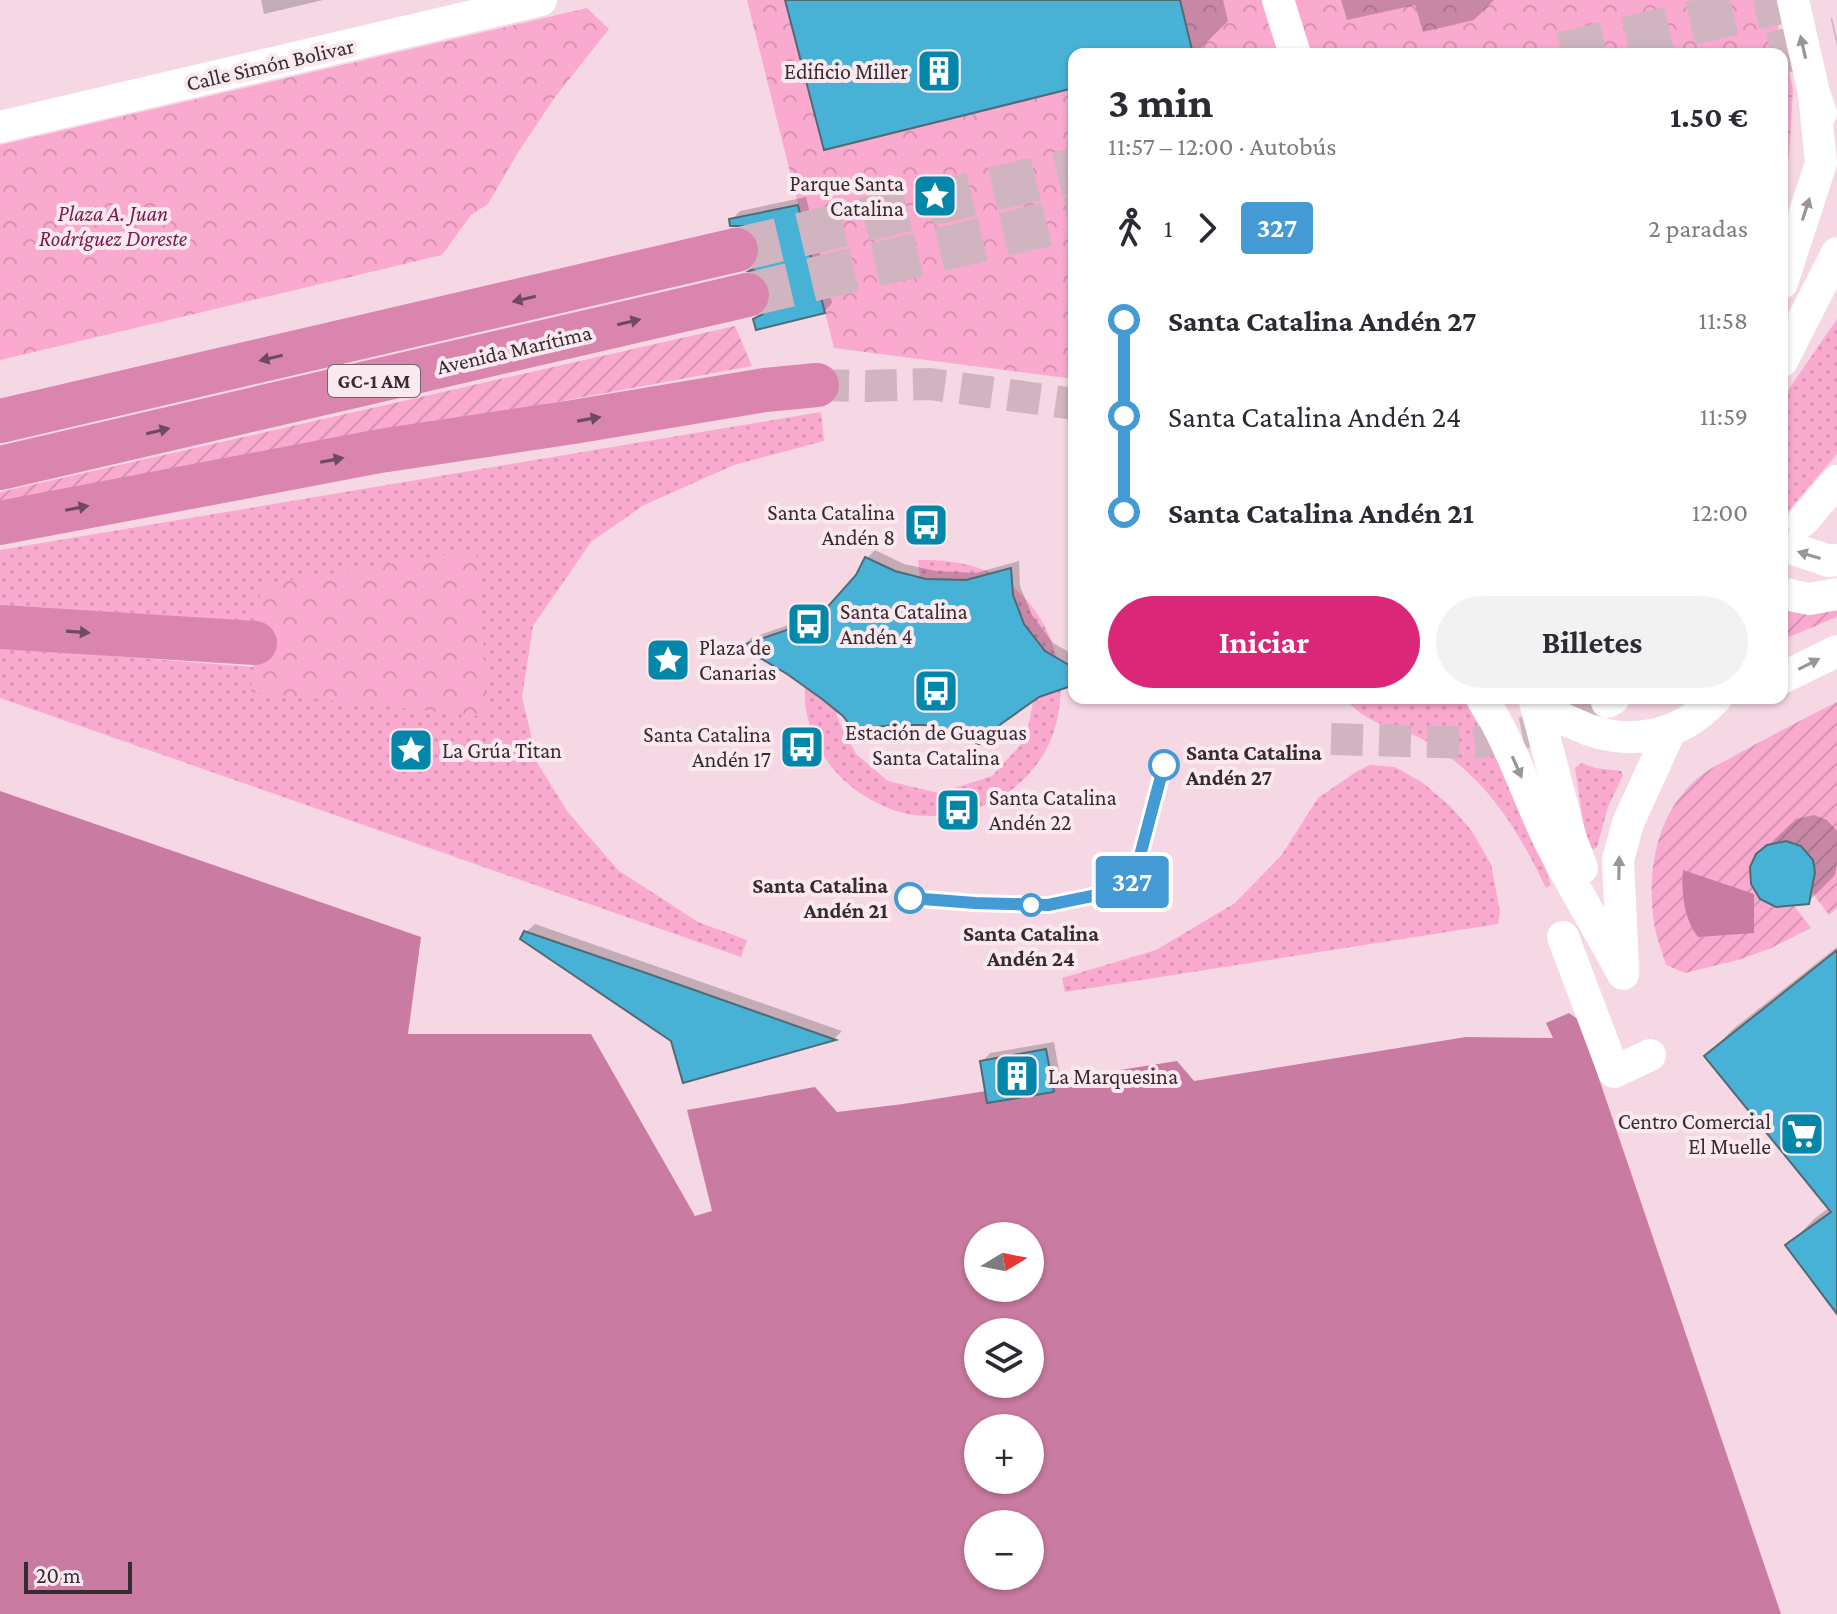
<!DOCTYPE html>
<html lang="es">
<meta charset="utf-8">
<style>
:root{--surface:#fff;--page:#f2f2f3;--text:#2b2b33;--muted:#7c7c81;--accent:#db2777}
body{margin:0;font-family:"Crimson Pro",serif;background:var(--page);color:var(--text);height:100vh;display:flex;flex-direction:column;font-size:30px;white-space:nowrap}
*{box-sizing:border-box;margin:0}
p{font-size:26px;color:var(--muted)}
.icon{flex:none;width:44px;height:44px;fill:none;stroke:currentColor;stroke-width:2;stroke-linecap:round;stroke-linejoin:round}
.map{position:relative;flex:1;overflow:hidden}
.sheet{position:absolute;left:1068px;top:48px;width:720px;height:656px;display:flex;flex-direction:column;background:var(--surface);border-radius:16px;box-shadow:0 2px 6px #0004}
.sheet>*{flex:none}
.badge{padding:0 16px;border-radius:6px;font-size:28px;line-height:52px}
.needle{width:52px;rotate:80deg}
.controls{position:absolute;left:964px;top:1222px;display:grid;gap:16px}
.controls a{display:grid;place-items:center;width:80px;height:80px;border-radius:50%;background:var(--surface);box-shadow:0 2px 6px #0004;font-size:40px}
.scale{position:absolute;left:24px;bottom:20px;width:108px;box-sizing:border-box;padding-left:8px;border:4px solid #362b30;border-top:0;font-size:22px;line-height:28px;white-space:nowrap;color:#362b30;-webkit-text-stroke:6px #fbe9f0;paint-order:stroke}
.map>.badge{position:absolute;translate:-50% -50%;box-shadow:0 0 0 4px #fff}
.legs{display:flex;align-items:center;gap:12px;height:88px;padding:0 40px;font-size:26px}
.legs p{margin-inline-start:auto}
.headline{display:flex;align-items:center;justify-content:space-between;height:136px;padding:0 40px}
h1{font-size:44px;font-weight:700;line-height:60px}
.button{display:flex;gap:16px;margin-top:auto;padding:16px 40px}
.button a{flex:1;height:92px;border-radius:48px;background:var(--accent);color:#fff;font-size:32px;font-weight:700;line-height:92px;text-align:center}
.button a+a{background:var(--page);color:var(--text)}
ul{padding:0 40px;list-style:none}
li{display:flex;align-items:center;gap:28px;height:96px;font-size:30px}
li i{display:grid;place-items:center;width:12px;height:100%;margin:0 10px;background:currentColor}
li i::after{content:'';width:20px;height:20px;margin:-10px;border:6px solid;border-radius:50%;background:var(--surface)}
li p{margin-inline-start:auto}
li:first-child i{background:linear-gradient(#0000 50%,currentColor 0)}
li:last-child i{background:linear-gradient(currentColor 50%,#0000 0)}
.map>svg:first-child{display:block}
.grass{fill:url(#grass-dots)}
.park{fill:url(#park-crowns)}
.garden{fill:url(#garden-furrows)}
.water{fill:#ca7ba1;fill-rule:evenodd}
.shadow{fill:#0003}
.building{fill:#48b2d6;stroke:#4f6b76;stroke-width:2}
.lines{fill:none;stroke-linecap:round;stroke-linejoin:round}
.street-tunnel{stroke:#d0b5c1;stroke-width:32;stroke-dasharray:32 16;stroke-linecap:butt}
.highway-tunnel{stroke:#d0b5c1;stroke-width:44;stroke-dasharray:44 22;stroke-linecap:butt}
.street{stroke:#fff;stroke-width:32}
.highway{stroke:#da85ae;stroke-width:44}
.oneway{fill:#9a9598}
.oneway2{fill:#6f4a5c}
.line-1-casing{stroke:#fff;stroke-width:18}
.line-1{stroke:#449ad5;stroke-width:12}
.stop-1-dot{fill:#fff;stroke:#449ad5;stroke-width:4}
.labels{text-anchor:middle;stroke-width:8;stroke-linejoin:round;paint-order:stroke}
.shield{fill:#fbe9f0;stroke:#71646a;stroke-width:2}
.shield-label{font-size:20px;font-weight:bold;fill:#362b30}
.street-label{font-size:22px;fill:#362b30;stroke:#fbe9f0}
.poi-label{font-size:22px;fill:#362b30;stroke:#fbe9f0;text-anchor:end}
.park-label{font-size:22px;font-style:italic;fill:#781a50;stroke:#fbe9f0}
.stop-label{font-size:22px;font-weight:bold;fill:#362b30;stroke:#fbe9f0;text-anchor:start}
</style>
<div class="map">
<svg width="1837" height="1614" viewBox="0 0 1837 1614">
<defs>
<pattern id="grass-dots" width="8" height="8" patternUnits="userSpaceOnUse" patternTransform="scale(2)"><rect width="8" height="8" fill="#faaacf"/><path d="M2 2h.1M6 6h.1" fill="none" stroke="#d792b2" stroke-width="1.8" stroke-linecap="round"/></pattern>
<pattern id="park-crowns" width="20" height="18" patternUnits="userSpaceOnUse" patternTransform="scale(2)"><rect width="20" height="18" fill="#faaacf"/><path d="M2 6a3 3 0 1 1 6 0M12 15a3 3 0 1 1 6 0" fill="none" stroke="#d792b2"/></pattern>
<pattern id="garden-furrows" width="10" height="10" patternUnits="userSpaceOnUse" patternTransform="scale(2)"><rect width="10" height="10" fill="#faaacf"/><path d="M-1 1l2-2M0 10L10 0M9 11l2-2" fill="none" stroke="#d792b2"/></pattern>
</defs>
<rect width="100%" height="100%" fill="#f6d8e5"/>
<g class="grass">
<path d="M 1837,319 L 1837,454 L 1782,518 L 1782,399 Z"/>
<path d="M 821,412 L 824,441 L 734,465 L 644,505 L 591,542 L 533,626 L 522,697 L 538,764 L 567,811 L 618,870 L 698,922 L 747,940 L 741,957 L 0,698 L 0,647 L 253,667 L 257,623 L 0,611 L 0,550 Z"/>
<path d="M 918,560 C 941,560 962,561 984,570 C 1050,596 1078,681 1049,744 C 1025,795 968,822 914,815 C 896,813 878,804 863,795 C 832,776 807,738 805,700 C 805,690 806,680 806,670 L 839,657 L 837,717 L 856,754 L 888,781 L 939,793 L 992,776 L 1026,739 L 1037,681 L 921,589 Z"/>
<path d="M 1344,698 L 1463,698 C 1497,757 1529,820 1551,885 L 1546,888 C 1516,825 1483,773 1420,738 C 1403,729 1384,728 1368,718 C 1359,713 1351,705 1344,698 Z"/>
<path d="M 1582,763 L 1595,768 L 1621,771 L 1623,775 L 1608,807 L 1597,847 L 1594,849 L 1591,848 L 1586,841 L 1575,768 Z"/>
<path d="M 1369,765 L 1395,767 L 1423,783 L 1450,806 L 1471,830 L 1491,864 L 1500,912 L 1498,924 L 1065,992 L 1062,978 L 1156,950 L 1235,903 L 1281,856 L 1318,798 L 1356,772 Z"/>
</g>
<g class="park">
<path d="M 747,0 L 1772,0 L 1793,89 L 1789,156 L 1782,188 L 1782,54 L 1074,54 L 1074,379 L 834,348 Z"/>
<path d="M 587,8 L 609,29 L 555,97 L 517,154 L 488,204 L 471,215 L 442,255 L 0,360 L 0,145 Z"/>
<path d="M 476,550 L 489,717 L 251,692 L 261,585 Z"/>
</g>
<g class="garden">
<path d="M 735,326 L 752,366 L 0,505 L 0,492 Z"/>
<path d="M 1837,610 L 1837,617 L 1782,640 L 1782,611 L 1807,614 Z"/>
<path d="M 1837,702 L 1837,908 L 1829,915 L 1811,891 C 1813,885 1815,878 1815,872 C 1815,842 1772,832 1755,855 C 1753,858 1752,863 1750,867 L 1776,907 L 1794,906 L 1811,928 L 1769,949 L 1738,960 L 1685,973 L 1666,965 C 1662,951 1656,937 1654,923 C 1646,870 1657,808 1703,774 C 1712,767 1724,762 1734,756 C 1768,737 1803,719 1837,702 Z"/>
</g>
<g class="water">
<path d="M 0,791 L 421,937 L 408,1034 L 591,1034 L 695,1216 L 712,1211 L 687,1110 L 815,1087 L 837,1112 L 903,1104 L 1177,1061 L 1194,1081 L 1466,1037 L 1553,1038 L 1546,1023 L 1569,1013 L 1579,1020 L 1781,1614 L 0,1614 ZM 978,1236 L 1030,1236 L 1030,1288 L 978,1288 ZM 978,1332 L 1030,1332 L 1030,1384 L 978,1384 ZM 978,1428 L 1030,1428 L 1030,1480 L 978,1480 ZM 978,1524 L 1030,1524 L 1030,1576 L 978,1576 Z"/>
<path d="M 1683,870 L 1754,894 L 1754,933 L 1698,937 C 1684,919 1681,893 1683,870 Z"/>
</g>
<g class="shadow">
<path d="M 261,0 L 323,0 L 264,14 Z"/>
<path d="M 787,0 L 1223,0 L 1228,21 L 1195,54 L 1074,54 L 1074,86 Z"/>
<path d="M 1341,0 L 1494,0 L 1474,20 L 1423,32 L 1415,5 L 1347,20 Z"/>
<path d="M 806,197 L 832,303 L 824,312 L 755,320 L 773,304 L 773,288 L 758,264 L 762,257 L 762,243 L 756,232 L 745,224 L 731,220 L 740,211 Z"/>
<path d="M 875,550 L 904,564 L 936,571 L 976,573 L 1019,561 L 1020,586 L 1032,615 L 1053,643 L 1074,655 L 1074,683 L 1038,696 L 1000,722 L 927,723 L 845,715 L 823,697 L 744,646 L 751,638 L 825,612 L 858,576 L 867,558 Z"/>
<path d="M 1814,815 L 1827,820 L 1837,831 L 1837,865 L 1835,875 L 1808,902 L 1757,856 L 1796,819 Z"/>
<path d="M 535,924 L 842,1031 L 835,1038 L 684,1080 L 673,1040 L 526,932 Z"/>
<path d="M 1837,947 L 1837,1293 L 1788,1246 L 1814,1219 L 1830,1207 L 1707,1056 L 1733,1029 Z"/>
<path d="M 1054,1042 L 1061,1081 L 1053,1090 L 982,1062 L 990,1053 Z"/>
</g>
<g class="building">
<path d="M 785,0 L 1180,0 L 1193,54 L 1074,54 L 1074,88 L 824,150 Z"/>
<path d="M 798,205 L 825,313 L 756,330 L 753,319 L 763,314 L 771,303 L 771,289 L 765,277 L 755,271 L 749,271 L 754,268 L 760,256 L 760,244 L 755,234 L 744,226 L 730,226 L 729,219 Z"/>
<path d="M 865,557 L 895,571 L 926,579 L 966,580 L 1011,568 L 1013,595 L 1024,624 L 1045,651 L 1074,668 L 1074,685 L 1039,697 L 1001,724 L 979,744 L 926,725 L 895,725 L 853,729 L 843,716 L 822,699 L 787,674 L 740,646 L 816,620 L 856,575 Z"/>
<path d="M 1786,841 L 1801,846 L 1813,860 L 1815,872 L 1809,904 L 1776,907 L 1760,899 L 1751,884 L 1750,867 L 1756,854 L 1767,845 Z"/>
<path d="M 524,931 L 649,974 L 836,1040 L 683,1083 L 671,1041 L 520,939 Z"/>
<path d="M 1837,950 L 1837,1314 L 1785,1245 L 1831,1212 L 1704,1056 Z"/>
<path d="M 1046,1049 L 1054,1092 L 987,1103 L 980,1061 Z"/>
</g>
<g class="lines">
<g class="street-tunnel">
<path d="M 817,385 L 867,386 L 930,384 L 1074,404"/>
<path d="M 1331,739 L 1475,743 L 1541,729 L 1607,702"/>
</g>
<g class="highway-tunnel">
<path d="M 1562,54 L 1789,0"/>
<path d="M 1771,54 L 1837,39"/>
<path d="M 736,250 L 1074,170"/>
<path d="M 747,295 L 1074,218"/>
</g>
<g class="street">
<path d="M 1278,0 L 1295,54"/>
<path d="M 1793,0 L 1814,93 L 1821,113"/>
<path d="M 0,127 L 541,0"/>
<path d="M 1782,283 L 1821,163 L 1814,93"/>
<path d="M 1782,361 L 1837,253"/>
<path d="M 1803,521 L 1837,481"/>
<path d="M 1782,545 L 1829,561 L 1837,560"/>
<path d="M 1782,593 L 1809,599 L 1837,594"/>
<path d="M 1782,678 L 1837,651"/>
<path d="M 1482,698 C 1510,741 1526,792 1548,838 C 1571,884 1599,929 1623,974"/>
<path d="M 1534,698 L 1571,839 L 1582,868"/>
<path d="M 1540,698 C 1546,704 1552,711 1558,716 C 1563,719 1569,722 1575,724 C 1624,748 1679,739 1716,698"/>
<path d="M 1607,702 L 1614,698"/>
<path d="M 1563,937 L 1614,1072 L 1650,1055"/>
<path d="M 1623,967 L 1618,860 L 1628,823 L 1670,731"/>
</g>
<g class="highway">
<path d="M 0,421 L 736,250"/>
<path d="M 0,468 L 747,295"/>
<path d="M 0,523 L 380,451 L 573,422 L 765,390 L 817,385"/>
<path d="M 0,627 L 255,643"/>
</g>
</g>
<defs><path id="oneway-solid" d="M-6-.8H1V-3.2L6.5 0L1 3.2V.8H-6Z" transform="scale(2)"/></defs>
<g class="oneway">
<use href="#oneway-solid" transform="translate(1803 47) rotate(-103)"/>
<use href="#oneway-solid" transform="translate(1806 209) rotate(-72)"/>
<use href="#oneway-solid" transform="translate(1809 555) rotate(-163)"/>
<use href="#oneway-solid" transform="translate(1809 664) rotate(-27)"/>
<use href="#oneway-solid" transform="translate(1517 767) rotate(66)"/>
<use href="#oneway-solid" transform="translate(1619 868) rotate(-89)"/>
</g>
<g class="oneway2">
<use href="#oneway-solid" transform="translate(524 299) rotate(167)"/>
<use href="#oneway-solid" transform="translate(629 322) rotate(-13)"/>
<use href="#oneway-solid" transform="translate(271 358) rotate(167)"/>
<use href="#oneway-solid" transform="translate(589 419) rotate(-10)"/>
<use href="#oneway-solid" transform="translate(158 431) rotate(-13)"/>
<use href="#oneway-solid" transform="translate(332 460) rotate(-11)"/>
<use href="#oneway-solid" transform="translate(77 508) rotate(-11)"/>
<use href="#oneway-solid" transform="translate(78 632) rotate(4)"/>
</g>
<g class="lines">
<g class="line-1-casing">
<path id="line-1" d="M 910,898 L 975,903 L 1048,905 L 1092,896 L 1133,882 L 1164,765"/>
</g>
<use href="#line-1" class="line-1"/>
</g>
<defs>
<g id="building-square" transform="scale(2.3)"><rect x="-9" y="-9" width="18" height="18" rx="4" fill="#0286a9" stroke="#fbe9f0"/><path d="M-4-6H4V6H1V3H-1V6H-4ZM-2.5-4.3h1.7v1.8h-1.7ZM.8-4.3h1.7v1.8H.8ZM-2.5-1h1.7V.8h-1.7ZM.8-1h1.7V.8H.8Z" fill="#fff"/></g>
<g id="sight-square" transform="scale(2.3)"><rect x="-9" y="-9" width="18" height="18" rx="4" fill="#0286a9" stroke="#fbe9f0"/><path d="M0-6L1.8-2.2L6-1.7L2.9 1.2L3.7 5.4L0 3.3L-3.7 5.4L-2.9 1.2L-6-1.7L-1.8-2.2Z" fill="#fff"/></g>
<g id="bus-square" transform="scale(2.3)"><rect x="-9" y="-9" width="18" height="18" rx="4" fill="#0286a9" stroke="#fbe9f0"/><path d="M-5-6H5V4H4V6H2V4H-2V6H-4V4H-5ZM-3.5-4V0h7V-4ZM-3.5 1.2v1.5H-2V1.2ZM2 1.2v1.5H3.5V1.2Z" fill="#fff"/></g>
<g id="supermarket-square" transform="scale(2.3)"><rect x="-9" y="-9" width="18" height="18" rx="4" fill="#0286a9" stroke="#fbe9f0"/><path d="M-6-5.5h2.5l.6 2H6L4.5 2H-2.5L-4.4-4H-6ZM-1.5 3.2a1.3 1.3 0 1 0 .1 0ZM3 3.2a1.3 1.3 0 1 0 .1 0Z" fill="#fff"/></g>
</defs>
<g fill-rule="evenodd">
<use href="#building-square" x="939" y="71"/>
<use href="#sight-square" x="935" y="196"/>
<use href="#bus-square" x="926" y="525"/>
<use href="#bus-square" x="809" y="624"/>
<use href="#sight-square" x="668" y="660"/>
<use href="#bus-square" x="936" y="691"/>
<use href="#bus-square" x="802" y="747"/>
<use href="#sight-square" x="411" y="750"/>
<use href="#bus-square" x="958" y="810"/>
<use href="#building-square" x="1017" y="1076"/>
<use href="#supermarket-square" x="1802" y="1134"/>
</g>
<g class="stop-1-dot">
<circle cx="1164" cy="765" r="14"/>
<circle cx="910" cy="898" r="14"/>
<circle cx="1031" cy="905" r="10"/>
</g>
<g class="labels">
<rect class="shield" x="328" y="365" width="92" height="32" rx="6"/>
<g class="shield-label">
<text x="374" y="388">GC-1 AM</text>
</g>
<g class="street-label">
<text transform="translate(270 64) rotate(-13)" y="8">Calle Simón Bolivar</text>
<text transform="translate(514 349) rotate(-13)" y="8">Avenida Marítima</text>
</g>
<g class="poi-label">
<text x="908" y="79">Edificio Miller</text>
<text x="904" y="191">Parque Santa<tspan x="904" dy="25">Catalina</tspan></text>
<text x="895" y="520">Santa Catalina<tspan x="895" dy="25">Andén 8</tspan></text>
<text x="840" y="619" text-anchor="start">Santa Catalina<tspan x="840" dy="25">Andén 4</tspan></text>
<text x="699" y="655" text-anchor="start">Plaza de<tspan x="699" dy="25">Canarias</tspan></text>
<text x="936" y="740" text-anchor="middle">Estación de Guaguas<tspan x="936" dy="25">Santa Catalina</tspan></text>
<text x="771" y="742">Santa Catalina<tspan x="771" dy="25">Andén 17</tspan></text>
<text x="442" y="758" text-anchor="start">La Grúa Titan</text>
<text x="989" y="805" text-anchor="start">Santa Catalina<tspan x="989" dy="25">Andén 22</tspan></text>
<text x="1048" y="1084" text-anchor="start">La Marquesina</text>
<text x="1771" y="1129">Centro Comercial<tspan x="1771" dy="25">El Muelle</tspan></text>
</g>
<g class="park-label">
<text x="113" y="221">Plaza A. Juan<tspan x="113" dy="25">Rodríguez Doreste</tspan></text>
</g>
<g class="stop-label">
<text x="1186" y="760">Santa Catalina<tspan x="1186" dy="25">Andén 27</tspan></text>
<text x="888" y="893" text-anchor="end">Santa Catalina<tspan x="888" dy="25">Andén 21</tspan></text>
<text x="1031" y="941" text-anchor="middle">Santa Catalina<tspan x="1031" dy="25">Andén 24</tspan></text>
</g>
</g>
</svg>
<div class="controls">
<a><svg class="needle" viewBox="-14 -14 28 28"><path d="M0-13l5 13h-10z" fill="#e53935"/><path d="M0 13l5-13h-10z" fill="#7c7c81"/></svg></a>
<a><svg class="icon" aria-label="layers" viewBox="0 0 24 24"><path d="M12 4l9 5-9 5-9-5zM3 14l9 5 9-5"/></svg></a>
<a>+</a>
<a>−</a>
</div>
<div class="scale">20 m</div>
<b class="badge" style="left:1132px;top:882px;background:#449ad5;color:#fff">327</b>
<section class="sheet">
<div class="headline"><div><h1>3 min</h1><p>11:57 – 12:00 · Autobús</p></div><b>1.50 €</b></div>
<div class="legs"><svg class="icon" aria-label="walk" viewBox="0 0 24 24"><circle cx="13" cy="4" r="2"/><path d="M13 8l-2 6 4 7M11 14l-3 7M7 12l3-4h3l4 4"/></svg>1<svg class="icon" aria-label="forward" viewBox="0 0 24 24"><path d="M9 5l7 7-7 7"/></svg><b class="badge" style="background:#449ad5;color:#fff">327</b><p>2 paradas</p></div>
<ul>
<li><i style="color:#449ad5"></i><b>Santa Catalina Andén 27</b><p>11:58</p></li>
<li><i style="color:#449ad5"></i><span>Santa Catalina Andén 24</span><p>11:59</p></li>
<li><i style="color:#449ad5"></i><b>Santa Catalina Andén 21</b><p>12:00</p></li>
</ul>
<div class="button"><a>Iniciar</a><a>Billetes</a></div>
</section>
</div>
